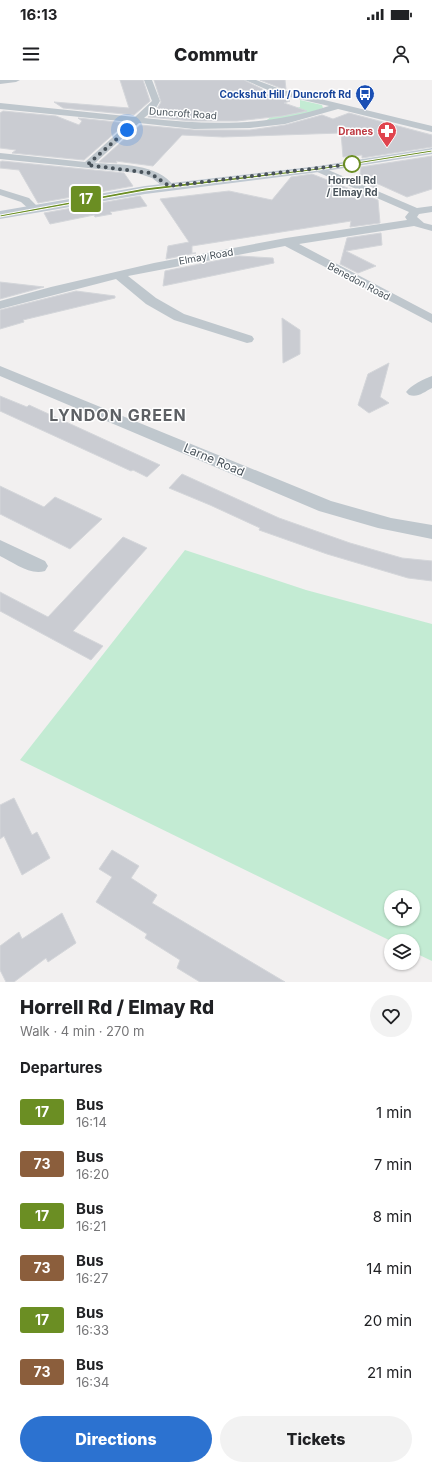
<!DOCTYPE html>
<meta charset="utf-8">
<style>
:root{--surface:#fff;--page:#f2f2f2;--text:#202124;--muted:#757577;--accent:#2c72d0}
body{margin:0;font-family:Inter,sans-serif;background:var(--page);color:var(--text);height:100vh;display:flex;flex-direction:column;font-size:15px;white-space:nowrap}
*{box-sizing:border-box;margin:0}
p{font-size:13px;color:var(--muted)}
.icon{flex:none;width:22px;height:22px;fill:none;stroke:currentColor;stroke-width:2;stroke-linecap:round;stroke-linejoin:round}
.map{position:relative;height:902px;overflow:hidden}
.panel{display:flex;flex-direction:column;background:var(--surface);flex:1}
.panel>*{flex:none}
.badge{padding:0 8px;border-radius:3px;font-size:14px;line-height:26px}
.buttons{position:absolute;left:384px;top:810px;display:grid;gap:8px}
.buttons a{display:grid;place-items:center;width:36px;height:36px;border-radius:50%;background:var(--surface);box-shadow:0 1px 3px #0004;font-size:20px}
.you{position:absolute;width:20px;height:20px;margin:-10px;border:3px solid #fff;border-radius:50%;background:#1a73e8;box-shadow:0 0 0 6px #1a73e833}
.map>.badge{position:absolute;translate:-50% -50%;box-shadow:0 0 0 2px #fff}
h2{padding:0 20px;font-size:15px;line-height:36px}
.round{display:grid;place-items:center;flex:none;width:42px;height:42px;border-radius:21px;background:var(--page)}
.headline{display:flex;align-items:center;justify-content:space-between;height:68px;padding:0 20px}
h1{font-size:19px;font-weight:800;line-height:30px}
.action{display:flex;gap:8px;margin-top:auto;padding:8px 20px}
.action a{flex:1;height:46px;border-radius:24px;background:var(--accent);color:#fff;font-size:16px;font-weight:800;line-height:46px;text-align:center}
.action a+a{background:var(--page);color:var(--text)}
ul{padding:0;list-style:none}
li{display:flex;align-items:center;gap:12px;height:52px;padding:0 20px}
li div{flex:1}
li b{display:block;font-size:15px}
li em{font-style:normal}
li .badge{min-width:44px;font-weight:700;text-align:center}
.status{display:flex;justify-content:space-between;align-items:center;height:28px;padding:0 20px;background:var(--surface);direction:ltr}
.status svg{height:11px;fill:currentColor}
header{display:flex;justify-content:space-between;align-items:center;height:52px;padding:0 20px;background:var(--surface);font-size:18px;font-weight:800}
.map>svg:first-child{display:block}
.green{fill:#c3ebd3;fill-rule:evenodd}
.building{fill:#caccd2;stroke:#d4d6da}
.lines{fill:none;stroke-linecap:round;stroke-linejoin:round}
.street{fill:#bfc7cd;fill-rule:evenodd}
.secondary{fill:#bfc8d1;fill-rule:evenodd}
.line{fill:#6b8e23;stroke:#fff}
.walk{stroke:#49535b;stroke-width:4;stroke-dasharray:0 7.2}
.stop-dot{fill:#fff;stroke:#6b8e23;stroke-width:2}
.labels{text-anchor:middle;stroke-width:3;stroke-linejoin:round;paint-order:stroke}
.far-transit-label{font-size:10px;font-weight:bold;fill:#164399;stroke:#fff;text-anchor:end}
.far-street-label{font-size:10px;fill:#49535b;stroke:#fff}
.far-health-label{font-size:10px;font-weight:bold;fill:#be3a42;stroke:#fff;text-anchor:end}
.far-stop-label{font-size:10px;font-weight:bold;fill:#49535b;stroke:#fff}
.street-label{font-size:12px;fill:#49535b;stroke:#fff}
.district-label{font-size:16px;font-weight:bold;letter-spacing:1px;fill:#5d6064;stroke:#fff}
</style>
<div class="status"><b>16:13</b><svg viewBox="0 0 49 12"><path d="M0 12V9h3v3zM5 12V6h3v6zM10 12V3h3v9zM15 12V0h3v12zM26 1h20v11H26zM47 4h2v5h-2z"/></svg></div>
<header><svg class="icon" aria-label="menu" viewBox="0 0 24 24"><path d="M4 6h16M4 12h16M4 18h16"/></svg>Commutr<svg class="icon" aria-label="person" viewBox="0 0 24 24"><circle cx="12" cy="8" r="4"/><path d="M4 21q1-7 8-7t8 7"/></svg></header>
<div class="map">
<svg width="432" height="902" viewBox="0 0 432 902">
<rect width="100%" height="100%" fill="#f2f0f0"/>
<g class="green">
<path d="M 300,20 L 322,25 L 323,28 L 298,37 L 264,42 L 271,37 L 300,27 Z"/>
<path d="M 185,470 L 306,510 L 432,544 L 432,881 L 413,872 L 413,861 L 391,861 L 20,680 ZM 391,817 L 413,817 L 413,839 L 391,839 Z"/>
</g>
<g class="building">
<path d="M 120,0 L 143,0 L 150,21 L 134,35 L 63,28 L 54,22 L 129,28 Z"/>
<path d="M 154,0 L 244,0 L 268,12 L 263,13 L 290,21 L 284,23 L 307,31 L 282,36 L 237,41 L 192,41 L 148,37 L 157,29 L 161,22 Z"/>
<path d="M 260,0 L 285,0 L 286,9 L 283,9 Z"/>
<path d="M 3,31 L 56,36 L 79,45 L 82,41 L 78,38 L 126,43 L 84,80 L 12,73 L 16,70 L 0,68 L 0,33 Z"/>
<path d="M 349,33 L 432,55 L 432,67 L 362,78 L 362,75 L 343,77 L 341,53 L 223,57 L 182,55 L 153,86 L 116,81 L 117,83 L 99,82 L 140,45 L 194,50 L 250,50 L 285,45 L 322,35 L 333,39 Z"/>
<path d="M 432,76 L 432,109 L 407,117 L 376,103 L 377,109 L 359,101 L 361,87 Z"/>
<path d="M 2,81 L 124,93 L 133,106 L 38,123 L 19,90 L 0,88 L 0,82 Z"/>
<path d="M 312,94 L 378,120 L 380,143 L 350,147 L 351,141 L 192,166 L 192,173 L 196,173 L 166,179 L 168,166 L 189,162 L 160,119 L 229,111 L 272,120 L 291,97 Z"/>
<path d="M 140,116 L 147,126 L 110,132 L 112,134 L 95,137 L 94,135 L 50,144 L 44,133 Z"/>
<path d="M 381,153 L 382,165 L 346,171 L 376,186 L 358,193 L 340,184 L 347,158 Z"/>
<path d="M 239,176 L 273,178 L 274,183 L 163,206 L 165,191 Z"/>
<path d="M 0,202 L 44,207 L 0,219 Z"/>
<path d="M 76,211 L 115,216 L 115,218 L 23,240 L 24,242 L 0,249 L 0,230 Z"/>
<path d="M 282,238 L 300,250 L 300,274 L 283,283 Z"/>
<path d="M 389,283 L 380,317 L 389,323 L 369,333 L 358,325 L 368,294 Z"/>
<path d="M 0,316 L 27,327 L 29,325 L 160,385 L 147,397 L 133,390 L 131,391 L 0,331 Z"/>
<path d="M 182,394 L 279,438 L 350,463 L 402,478 L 432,481 L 432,501 L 408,498 L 327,474 L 259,450 L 260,448 L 210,425 L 169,408 Z"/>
<path d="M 0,406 L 44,427 L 55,417 L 102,439 L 70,469 L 0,434 Z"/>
<path d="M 123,457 L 147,468 L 73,551 L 103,566 L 91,580 L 0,531 L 0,512 L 48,537 Z"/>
<path d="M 14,718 L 32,755 L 37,752 L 50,778 L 22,795 L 4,756 L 0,759 L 0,725 Z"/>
<path d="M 112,770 L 139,786 L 131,798 L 157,815 L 152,823 L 285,902 L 200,902 L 177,888 L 180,880 L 145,858 L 147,854 L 96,822 L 112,797 L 99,789 Z"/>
<path d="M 62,833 L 76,863 L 48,882 L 46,878 L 14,902 L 6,902 L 0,890 L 0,866 L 19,852 L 22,859 Z"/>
</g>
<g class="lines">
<g class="street">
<path d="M 0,0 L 20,0 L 16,2 L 0,4 Z"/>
<path d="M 144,0 L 152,0 L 160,21 L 156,28 L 144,38 C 210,45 265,47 329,26 L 277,14 L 245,0 L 256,0 L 283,10 L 432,46 L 432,52 L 338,29 L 285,44 L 250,48 L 194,49 L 139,43 L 95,83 C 121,85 157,83 174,106 L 169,109 L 165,108 L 152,98 L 137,93 L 0,79 L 0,73 L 85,82 L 130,42 L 0,29 L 0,23 L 135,37 L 152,21 Z"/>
<path d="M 319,86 L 417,128 L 432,126 L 432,132 L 419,134 L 417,137 L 424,143 L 432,145 L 432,151 L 414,146 L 299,164 L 432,234 L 432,243 L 285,166 L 128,196 L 156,218 L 184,234 L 252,256 L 254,259 L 252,262 L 247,263 L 174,240 L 146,224 L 116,199 L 0,229 L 0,221 L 51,207 L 154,183 L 286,158 L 407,140 L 405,137 L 409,132 L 315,91 L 314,89 L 315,87 Z"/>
<path d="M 0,109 L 29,118 L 39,128 L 38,130 L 30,130 L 21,122 L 0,115 Z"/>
<path d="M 0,286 L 331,421 L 391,438 L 432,445 L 432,459 L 378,448 L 319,431 L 0,296 Z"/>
<path d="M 432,296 L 432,308 C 424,312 418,318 409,315 L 406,312 C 411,305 424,299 432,296 Z"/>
<path d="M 0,460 L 45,481 L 48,486 L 45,491 C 30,496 13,482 0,476 Z"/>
</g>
<path class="secondary" d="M 432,68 L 432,74 L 319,92 L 145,114 L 0,139 L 0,131 L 145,106 L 319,86 Z"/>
</g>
<path class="line" d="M 432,70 L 432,72 L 319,90 L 145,111 L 0,137 L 0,135 L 145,108 L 319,88 Z"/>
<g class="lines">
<path class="walk" d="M 127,50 L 87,85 L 150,93 L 169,106 L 352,84"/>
</g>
<defs>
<g id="bus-pin" transform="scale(1)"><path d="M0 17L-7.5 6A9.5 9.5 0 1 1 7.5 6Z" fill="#1a4fb4" stroke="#fff"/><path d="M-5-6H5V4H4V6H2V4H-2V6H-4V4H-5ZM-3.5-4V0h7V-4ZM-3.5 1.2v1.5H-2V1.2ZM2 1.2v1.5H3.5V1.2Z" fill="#fff"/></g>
<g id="pharmacy-pin" transform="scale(1)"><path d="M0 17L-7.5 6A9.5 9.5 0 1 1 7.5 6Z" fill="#e0444e" stroke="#fff"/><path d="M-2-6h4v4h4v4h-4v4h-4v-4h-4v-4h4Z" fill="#fff"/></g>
</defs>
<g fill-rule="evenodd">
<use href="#bus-pin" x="365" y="14"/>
<use href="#pharmacy-pin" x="387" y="51"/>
</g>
<circle class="stop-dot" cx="352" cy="84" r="8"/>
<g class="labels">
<g class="far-transit-label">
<text x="351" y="18">Cockshut Hill / Duncroft Rd</text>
</g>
<g class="far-street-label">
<text transform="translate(183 33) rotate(4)" y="4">Duncroft Road</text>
<text transform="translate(206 176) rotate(-10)" y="4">Elmay Road</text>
<text transform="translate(359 201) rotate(28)" y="4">Benedon Road</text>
</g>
<g class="far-health-label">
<text x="373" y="55">Dranes</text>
</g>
<g class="far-stop-label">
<text x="352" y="104">Horrell Rd<tspan x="352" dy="12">/ Elmay Rd</tspan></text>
</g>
<g class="street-label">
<text transform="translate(214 380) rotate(23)" y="4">Larne Road</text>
</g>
<g class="district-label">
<text x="118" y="341">LYNDON GREEN</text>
</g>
</g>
</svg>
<div class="buttons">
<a><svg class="icon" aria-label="locate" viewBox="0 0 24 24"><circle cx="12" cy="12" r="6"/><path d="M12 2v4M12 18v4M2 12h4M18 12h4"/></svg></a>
<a><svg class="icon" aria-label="layers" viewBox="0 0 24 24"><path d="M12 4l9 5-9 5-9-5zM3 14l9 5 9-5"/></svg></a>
</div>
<div class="you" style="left:127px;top:50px"></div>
<b class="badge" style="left:86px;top:119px;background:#6b8e23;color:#fff">17</b>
</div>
<section class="panel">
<div class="headline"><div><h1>Horrell Rd / Elmay Rd</h1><p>Walk · 4 min · 270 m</p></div><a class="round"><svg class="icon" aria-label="heart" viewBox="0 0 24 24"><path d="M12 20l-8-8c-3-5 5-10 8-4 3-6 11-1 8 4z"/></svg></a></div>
<h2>Departures</h2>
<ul>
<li><span class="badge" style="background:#6b8e23;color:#fff">17</span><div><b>Bus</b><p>16:14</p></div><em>1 min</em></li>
<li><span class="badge" style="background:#8b5e3c;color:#fff">73</span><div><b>Bus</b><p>16:20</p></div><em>7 min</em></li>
<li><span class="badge" style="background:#6b8e23;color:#fff">17</span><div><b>Bus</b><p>16:21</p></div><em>8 min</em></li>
<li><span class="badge" style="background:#8b5e3c;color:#fff">73</span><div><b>Bus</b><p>16:27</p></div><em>14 min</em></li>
<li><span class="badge" style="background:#6b8e23;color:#fff">17</span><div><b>Bus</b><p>16:33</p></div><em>20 min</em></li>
<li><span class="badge" style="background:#8b5e3c;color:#fff">73</span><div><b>Bus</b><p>16:34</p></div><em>21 min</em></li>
</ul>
<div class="action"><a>Directions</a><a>Tickets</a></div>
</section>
